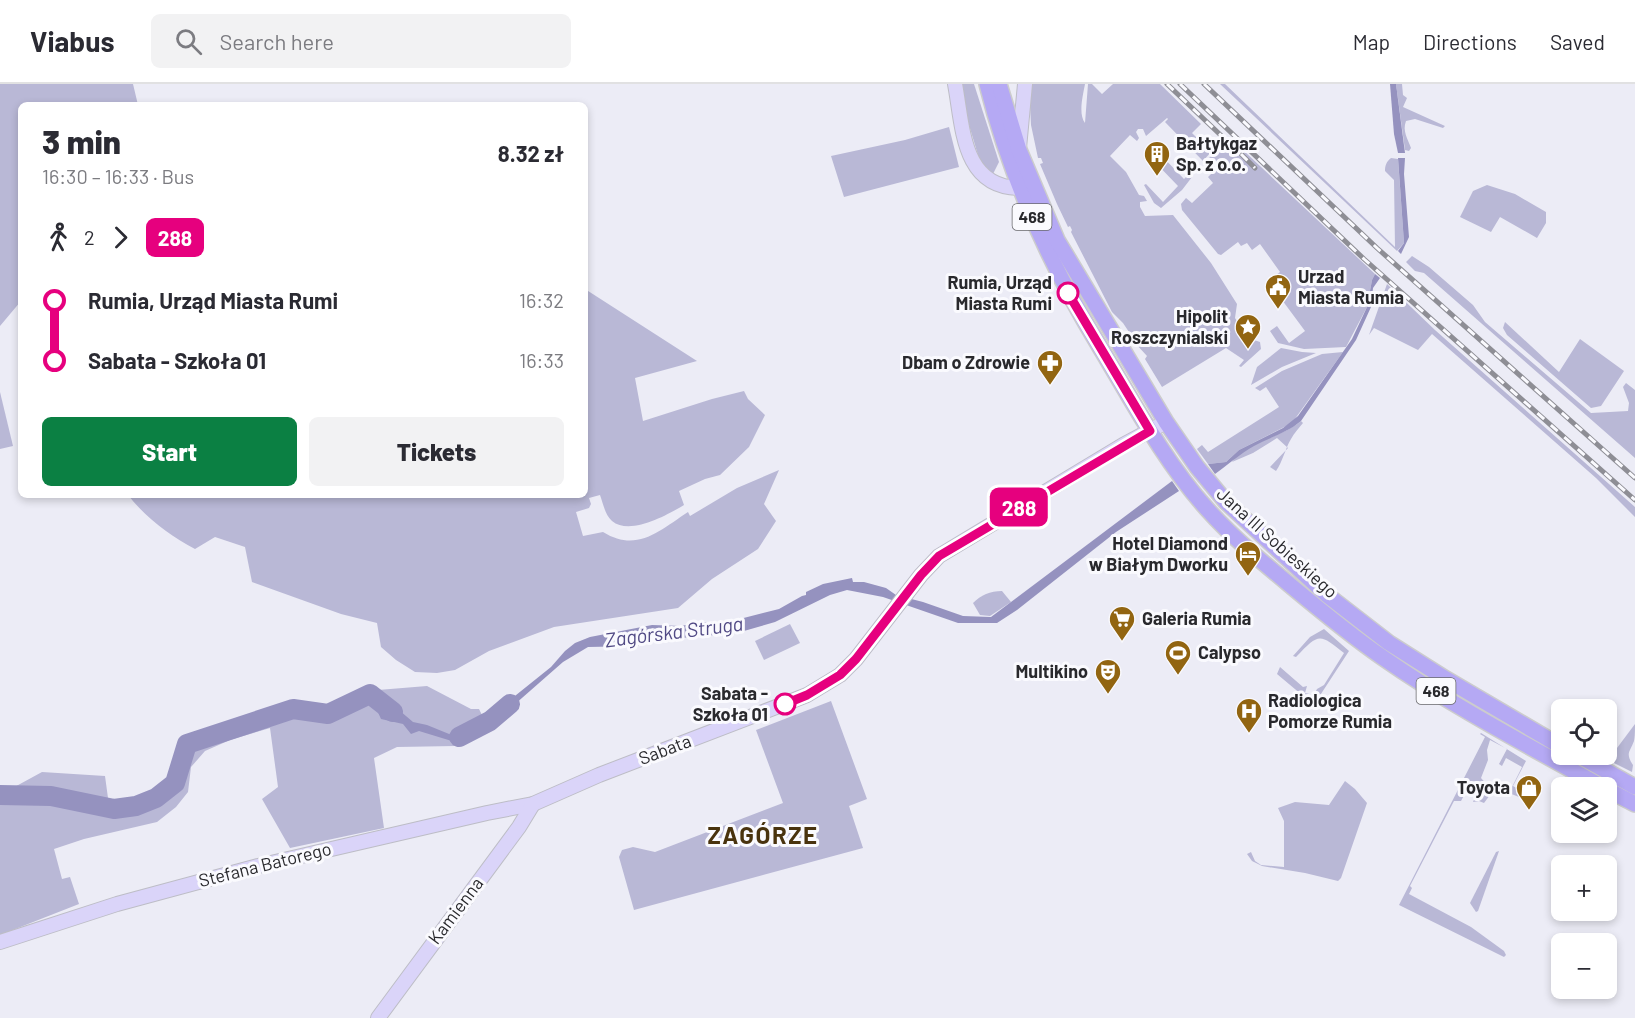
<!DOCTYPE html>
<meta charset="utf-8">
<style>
:root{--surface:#fff;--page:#f2f2f3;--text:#2b2b33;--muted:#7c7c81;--line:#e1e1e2;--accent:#0b8043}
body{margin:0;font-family:Barlow,sans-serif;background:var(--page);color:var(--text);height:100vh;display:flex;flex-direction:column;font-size:22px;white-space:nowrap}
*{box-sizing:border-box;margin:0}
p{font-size:20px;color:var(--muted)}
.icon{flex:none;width:33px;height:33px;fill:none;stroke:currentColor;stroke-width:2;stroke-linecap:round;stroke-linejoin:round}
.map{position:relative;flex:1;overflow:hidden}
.drawer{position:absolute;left:18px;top:18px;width:570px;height:396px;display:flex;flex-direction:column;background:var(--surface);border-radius:9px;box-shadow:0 3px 9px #0003}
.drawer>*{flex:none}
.badge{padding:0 12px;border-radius:9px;font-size:21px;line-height:39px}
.fabs{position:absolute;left:1551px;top:615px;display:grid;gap:12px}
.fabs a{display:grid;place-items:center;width:66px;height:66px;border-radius:9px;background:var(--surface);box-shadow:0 3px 9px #0003;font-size:30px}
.map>.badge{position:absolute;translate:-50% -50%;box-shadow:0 0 0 3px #fff}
.legs{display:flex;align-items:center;gap:9px;height:66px;padding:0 24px;font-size:20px}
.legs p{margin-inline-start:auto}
.headline{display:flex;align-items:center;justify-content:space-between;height:102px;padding:0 24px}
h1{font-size:33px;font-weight:800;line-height:45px}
.button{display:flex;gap:12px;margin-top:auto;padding:12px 24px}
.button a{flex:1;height:69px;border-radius:9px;background:var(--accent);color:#fff;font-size:24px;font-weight:800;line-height:69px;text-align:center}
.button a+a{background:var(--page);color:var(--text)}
ul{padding:0 24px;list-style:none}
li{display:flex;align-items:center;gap:21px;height:60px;font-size:22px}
li i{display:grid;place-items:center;width:9px;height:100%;margin:0 8px;background:currentColor}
li i::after{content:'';width:15px;height:15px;margin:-8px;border:4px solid;border-radius:50%;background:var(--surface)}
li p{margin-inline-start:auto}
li:first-child i{background:linear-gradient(#0000 50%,currentColor 0)}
li:last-child i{background:linear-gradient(currentColor 50%,#0000 0)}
header{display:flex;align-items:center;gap:36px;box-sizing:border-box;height:84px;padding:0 30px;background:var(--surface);border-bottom:2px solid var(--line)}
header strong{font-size:28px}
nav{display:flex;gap:33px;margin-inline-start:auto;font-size:21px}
.search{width:420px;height:54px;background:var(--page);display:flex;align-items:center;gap:15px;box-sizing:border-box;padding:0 21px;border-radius:9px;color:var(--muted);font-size:22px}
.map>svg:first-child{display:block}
.green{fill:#b9b8d6}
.water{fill:#9592bf}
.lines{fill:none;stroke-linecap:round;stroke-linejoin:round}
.river{stroke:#9592bf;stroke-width:20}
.secondary-casing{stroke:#bdbdc6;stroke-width:16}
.primary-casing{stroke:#cccccd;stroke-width:18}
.secondary{stroke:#dad4f9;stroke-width:14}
.primary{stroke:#b5a9f4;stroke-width:15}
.rail-casing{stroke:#8e8e95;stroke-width:5}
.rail{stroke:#fafafe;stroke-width:3;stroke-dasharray:9;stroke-linecap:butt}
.line-1-casing{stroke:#fff;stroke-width:14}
.line-1{stroke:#e6007e;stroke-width:9}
.stop-1-dot{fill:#fff;stroke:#e6007e;stroke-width:3}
.labels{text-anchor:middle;stroke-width:6;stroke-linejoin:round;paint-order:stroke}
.shield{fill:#fafafe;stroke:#68686c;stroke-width:1.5}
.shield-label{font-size:16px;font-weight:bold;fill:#29292d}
.poi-label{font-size:18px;font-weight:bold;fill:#29292d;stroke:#fafafe;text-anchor:start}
.stop-label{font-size:18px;font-weight:bold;fill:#29292d;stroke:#fafafe;text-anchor:end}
.street-label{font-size:18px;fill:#29292d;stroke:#fafafe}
.water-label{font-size:20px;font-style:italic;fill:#514a85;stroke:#fafafe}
.district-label{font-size:24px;font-weight:bold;letter-spacing:1.5px;fill:#49330e;stroke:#fafafe}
</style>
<header>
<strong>Viabus</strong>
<div class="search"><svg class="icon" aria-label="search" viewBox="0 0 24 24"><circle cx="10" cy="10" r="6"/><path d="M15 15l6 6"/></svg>Search here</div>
<nav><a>Map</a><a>Directions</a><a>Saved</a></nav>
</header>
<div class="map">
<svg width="1635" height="934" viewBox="0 0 1635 934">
<rect width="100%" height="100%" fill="#ececf6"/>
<g class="green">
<path d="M 0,0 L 133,0 L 138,21 L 21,21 L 21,217 L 0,242 Z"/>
<path d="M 961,0 L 974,0 L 999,78 L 992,92 L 981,81 L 969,41 Z"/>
<path d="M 1029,0 L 1085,0 C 1083,11 1078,30 1085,39 L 1088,0 L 1092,0 L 1102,10 L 1113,0 L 1160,0 L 1201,40 L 1192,49 L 1211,68 L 1203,77 L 1165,38 L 1168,35 L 1167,34 L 1146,52 L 1143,45 L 1138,45 L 1136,48 L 1139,54 L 1137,57 L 1130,51 L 1110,72 L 1126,88 L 1139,111 L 1144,112 L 1147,117 L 1140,118 L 1140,123 L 1145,132 L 1173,131 L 1211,179 L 1237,220 L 1235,234 L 1245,250 L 1248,254 L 1260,258 L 1261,265 L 1241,283 L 1239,282 L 1244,276 L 1226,264 L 1162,303 L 1145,275 L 1147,272 L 1136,260 L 1138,259 L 1133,250 L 1131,251 L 1123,239 L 1112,228 L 1071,148 L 1072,146 L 1070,142 L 1068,143 L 1057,120 L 1040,80 L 1043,79 L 1041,74 L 1038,74 L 1031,41 Z"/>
<path d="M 1220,0 L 1225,0 L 1395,163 L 1394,96 L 1385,87 C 1385,82 1386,78 1391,74 L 1398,75 L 1404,159 L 1397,167 Z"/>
<path d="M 1396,0 L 1402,0 L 1403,11 L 1407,14 L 1403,23 L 1445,42 L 1443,44 L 1415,35 L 1406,37 C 1402,47 1408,55 1411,64 L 1409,67 L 1405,66 Z"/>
<path d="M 949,43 L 959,83 L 844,113 L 831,72 L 905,56 Z"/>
<path d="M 1219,58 L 1225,63 L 1227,61 L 1239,72 L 1244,67 L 1375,190 L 1372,196 L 1367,223 L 1346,263 L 1304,265 L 1278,259 L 1270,247 L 1277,242 L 1289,259 L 1305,247 L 1268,197 L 1280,188 L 1260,160 L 1252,166 L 1247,159 L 1241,162 L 1238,158 L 1221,171 L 1218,170 L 1182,126 L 1181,120 L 1186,114 L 1192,119 L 1213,99 L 1208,93 L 1214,87 L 1205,78 L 1215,68 L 1212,65 Z"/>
<path d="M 1158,68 L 1184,95 L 1190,89 L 1192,93 L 1182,106 L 1161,124 L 1154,119 L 1144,101 L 1146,100 L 1163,118 L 1178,102 L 1152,75 Z"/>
<path d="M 1487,101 L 1515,110 L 1546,128 L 1546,139 L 1537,154 L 1500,133 L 1491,148 L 1460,133 L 1473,107 Z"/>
<path d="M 1412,172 L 1429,183 L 1473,221 L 1485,238 L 1591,329 L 1628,327 L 1629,319 L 1623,303 L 1626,299 L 1635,306 L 1635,374 L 1424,189 L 1415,187 L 1406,178 Z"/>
<path d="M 1387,200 L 1435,246 L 1635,423 L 1635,433 L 1596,394 L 1432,250 L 1418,266 L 1374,244 L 1369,251 Z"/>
<path d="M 585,205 L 697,277 L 635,294 L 643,337 L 712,315 L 744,307 L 748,315 L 765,331 L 749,363 L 720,391 L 705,395 L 679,407 L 684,421 C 667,431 630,452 612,437 C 605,431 603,419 600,411 L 589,414 L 591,420 L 589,424 L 576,428 L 583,452 L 603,448 C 637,469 659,447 688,428 L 690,432 L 737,404 L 779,386 L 764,420 L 776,437 L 758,465 L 712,495 L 678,524 L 554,543 L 489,567 L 455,586 L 437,589 L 415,588 L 396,576 L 381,563 L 377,539 L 341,530 L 252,498 L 245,463 L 215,453 L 195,465 C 169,451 146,434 128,411 L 585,411 Z"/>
<path d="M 1505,238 L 1559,288 L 1580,255 L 1624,287 L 1601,322 L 1591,324 L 1507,251 L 1503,244 Z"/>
<path d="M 1281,264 L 1302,268 L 1316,269 L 1282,283 L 1251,301 L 1257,283 Z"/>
<path d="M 1343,268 L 1292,339 L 1239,366 L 1226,378 L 1208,380 L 1197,365 L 1202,361 L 1208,368 L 1279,323 L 1266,303 L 1260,307 L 1255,304 L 1282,287 L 1322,270 Z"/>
<path d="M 0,308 L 13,362 L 0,365 Z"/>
<path d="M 1301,337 L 1303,339 C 1299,344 1294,349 1291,355 C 1285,365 1283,377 1276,387 L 1270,383 L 1288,364 L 1277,354 L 1253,369 L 1232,378 C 1249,356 1281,354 1301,337 Z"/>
<path d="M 1002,507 L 1011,518 L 990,532 L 980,531 L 973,519 C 981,511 990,507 1002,507 Z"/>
<path d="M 790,540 L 800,559 L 764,576 L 755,557 Z"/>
<path d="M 1324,545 L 1349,567 L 1317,616 L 1309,613 L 1308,616 L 1277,590 L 1280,583 L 1303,603 L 1307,602 L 1305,609 L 1314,611 L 1317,605 L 1324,601 L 1344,569 C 1319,549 1319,549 1296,573 L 1293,572 L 1310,553 Z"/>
<path d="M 427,602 L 471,625 L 479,625 L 486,639 L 455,662 L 397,663 L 374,674 L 384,744 L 290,764 L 262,715 L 278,703 L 270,644 L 230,656 L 205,667 L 191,683 L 188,708 L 176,723 L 157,738 L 84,755 L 54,765 L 62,795 L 70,793 L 79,820 L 0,851 L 0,707 L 9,706 L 42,688 L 105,692 L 108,714 L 124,722 L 141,722 L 172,701 L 192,659 L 248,635 L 288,621 L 348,627 L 378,606 Z"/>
<path d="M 831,617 L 867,715 L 849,722 L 863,764 L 634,826 L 619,773 L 622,766 L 633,763 L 655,768 L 783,719 L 756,646 Z"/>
<path d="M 1635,640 C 1635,645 1635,653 1634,657 C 1630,668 1625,669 1633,681 L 1632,688 L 1608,676 Z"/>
<path d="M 1481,649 L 1526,677 L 1513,702 L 1525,709 L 1525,711 L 1519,713 L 1509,709 L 1522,683 L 1506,674 L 1502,682 L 1499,680 L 1507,665 L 1490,656 L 1487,666 L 1488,676 L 1481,694 L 1489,703 L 1490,711 L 1484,719 L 1479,717 L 1473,718 L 1477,709 L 1468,704 L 1461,717 L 1454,717 L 1410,802 L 1412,804 L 1409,810 L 1471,843 L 1504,867 L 1506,871 L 1504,873 L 1399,821 L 1485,653 L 1480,650 Z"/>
<path d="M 1345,697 L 1355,705 L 1367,719 L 1341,794 L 1338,797 L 1305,789 L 1262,782 L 1252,777 L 1247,770 L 1251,768 L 1255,777 L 1261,781 L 1284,783 L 1284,737 L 1278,724 L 1295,718 L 1329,721 Z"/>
<path d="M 1499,767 L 1478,827 L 1476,828 L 1470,819 L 1496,768 Z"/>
</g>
<g class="water">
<path d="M 1390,0 L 1396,0 L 1405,69 L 1398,69 L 1394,50 Z"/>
<path d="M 1398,74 L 1405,74 L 1404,90 L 1409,153 L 1401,170 L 1398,167 L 1404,159 Z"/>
<path d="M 1375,190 L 1380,194 L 1373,204 L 1371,223 L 1356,256 L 1301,337 C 1287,349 1270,353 1254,362 C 1240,370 1229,380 1215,390 L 1208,380 L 1226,378 L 1239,366 L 1283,344 L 1298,332 L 1352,255 L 1367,223 L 1372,196 Z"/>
<path d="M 1172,397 L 1179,407 L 1116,448 L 1017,526 L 997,539 L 958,539 L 883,513 L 847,506 L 830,511 L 775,538 L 737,549 L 681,554 L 665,553 L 637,562 L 588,563 L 563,578 L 491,641 L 490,632 L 551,583 L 565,567 L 575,559 L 590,553 L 652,541 L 681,542 L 701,538 L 728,538 L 779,525 L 802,512 L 806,511 L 806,508 L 823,500 L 852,494 L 853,498 L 864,498 L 886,504 L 896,511 L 923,518 L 963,532 L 991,533 Z"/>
<path d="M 375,611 L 382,616 L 386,615 L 413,638 L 427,641 L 454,652 L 481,636 L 484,642 L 455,658 L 419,647 L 411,650 L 403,640 L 381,635 L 376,624 L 379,621 L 371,614 Z"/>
</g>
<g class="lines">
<g class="river">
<path d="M 459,653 L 490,637 L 510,620"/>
<path d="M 0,711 L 51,712 L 114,725 L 136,722 L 156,714 L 175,699 L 187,660 L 293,625 L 328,630 L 370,610 L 393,628"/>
</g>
<g class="secondary-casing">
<g id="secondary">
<path d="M 955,0 C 963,43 962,104 1020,104"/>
<path d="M 1019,64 L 1025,0"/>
<path d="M 0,858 L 117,820 L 258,782 L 487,729 L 533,720 L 599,691 L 784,620 L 807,611 L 840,591 L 856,575 L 921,491 L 939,472 L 1123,361 L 1166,338"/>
<path d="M 378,934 L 519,743 L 533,720"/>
</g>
</g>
<g class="primary-casing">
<g id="primary">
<path d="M 987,0 C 1010,93 1050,181 1100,263 C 1133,318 1164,377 1207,425 C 1232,453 1261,477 1290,501 C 1320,526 1350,551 1382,573 C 1452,622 1529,662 1604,704"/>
<path d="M 999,0 L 1019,66 L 1057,156 L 1166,338 L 1197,383 L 1226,418 L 1327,511 L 1389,559 L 1446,595 L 1562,663"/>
<path d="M 1576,670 L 1635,703"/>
<path d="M 1606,705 L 1635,720"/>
</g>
</g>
<use href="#secondary" class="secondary"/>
<use href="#primary" class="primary"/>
<g class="rail-casing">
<g id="rail">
<path d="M 1167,0 L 1230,60"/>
<path d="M 1180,0 L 1364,175 L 1635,416"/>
<path d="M 1204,0 L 1377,164 L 1635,394"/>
<path d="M 1241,70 L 1255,84"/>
</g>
</g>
<use href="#rail" class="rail"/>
</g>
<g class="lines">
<g class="line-1-casing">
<path id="line-1" d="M 785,620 L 807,611 L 840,591 L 856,575 L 921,491 L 939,472 L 1150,347 L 1068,209"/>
</g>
<use href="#line-1" class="line-1"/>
</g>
<defs>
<g id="building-pin" transform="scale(1.35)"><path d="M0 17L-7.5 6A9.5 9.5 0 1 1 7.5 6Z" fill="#926511" stroke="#fafafe"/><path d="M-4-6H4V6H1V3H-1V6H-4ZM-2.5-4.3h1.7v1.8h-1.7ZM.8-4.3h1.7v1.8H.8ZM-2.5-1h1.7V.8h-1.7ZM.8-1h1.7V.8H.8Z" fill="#fff"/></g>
<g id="civic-pin" transform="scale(1.35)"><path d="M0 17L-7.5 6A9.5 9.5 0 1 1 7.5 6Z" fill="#926511" stroke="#fafafe"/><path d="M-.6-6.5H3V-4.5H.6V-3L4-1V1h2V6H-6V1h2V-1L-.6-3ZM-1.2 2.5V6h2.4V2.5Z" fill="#fff"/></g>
<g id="sight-pin" transform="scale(1.35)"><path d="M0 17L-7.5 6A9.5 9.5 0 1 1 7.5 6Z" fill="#926511" stroke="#fafafe"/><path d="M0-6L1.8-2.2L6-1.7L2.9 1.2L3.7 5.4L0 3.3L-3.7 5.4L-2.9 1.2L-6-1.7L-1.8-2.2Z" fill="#fff"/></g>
<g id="pharmacy-pin" transform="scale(1.35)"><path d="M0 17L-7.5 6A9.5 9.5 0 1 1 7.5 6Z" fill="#926511" stroke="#fafafe"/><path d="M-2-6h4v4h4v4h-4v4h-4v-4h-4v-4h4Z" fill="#fff"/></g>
<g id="hotel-pin" transform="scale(1.35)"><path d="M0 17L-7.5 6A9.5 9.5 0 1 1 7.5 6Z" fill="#926511" stroke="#fafafe"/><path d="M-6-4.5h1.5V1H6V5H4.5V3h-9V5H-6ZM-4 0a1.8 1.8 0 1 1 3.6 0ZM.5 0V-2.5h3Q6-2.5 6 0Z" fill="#fff"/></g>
<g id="supermarket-pin" transform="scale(1.35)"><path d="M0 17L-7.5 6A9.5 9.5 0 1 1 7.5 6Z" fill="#926511" stroke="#fafafe"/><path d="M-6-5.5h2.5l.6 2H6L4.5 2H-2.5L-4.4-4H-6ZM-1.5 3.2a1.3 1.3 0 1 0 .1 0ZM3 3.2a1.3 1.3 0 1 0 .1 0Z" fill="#fff"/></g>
<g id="stadium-pin" transform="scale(1.35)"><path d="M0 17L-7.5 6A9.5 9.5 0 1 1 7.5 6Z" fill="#926511" stroke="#fafafe"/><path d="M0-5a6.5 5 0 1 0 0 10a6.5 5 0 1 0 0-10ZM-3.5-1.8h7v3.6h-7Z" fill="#fff"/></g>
<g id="theatre-pin" transform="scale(1.35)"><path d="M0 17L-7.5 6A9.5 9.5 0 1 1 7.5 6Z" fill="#926511" stroke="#fafafe"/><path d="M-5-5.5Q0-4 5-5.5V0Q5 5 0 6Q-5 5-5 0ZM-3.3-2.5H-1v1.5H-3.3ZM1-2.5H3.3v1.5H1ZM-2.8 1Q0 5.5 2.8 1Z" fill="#fff"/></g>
<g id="hospital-pin" transform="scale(1.35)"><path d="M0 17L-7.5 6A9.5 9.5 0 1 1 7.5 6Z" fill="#926511" stroke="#fafafe"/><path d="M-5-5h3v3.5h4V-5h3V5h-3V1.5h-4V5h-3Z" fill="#fff"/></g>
<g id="shop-pin" transform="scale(1.35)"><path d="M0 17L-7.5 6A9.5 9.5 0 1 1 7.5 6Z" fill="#926511" stroke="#fafafe"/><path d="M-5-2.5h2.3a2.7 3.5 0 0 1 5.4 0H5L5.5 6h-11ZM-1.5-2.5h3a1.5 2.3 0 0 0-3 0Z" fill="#fff"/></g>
</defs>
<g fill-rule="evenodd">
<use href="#building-pin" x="1157" y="70"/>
<use href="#civic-pin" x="1278" y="203"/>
<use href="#sight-pin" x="1248" y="243"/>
<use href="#pharmacy-pin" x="1050" y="279"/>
<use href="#hotel-pin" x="1248" y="470"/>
<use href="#supermarket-pin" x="1122" y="535"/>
<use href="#stadium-pin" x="1178" y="569"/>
<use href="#theatre-pin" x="1108" y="588"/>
<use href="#hospital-pin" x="1249" y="627"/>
<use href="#shop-pin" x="1529" y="704"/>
</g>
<g class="stop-1-dot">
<circle cx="1068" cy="209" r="10"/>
<circle cx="785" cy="620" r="10"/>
</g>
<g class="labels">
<g class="shield">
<rect x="1012.5" y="120" width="39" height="26" rx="4.5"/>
<rect x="1416.5" y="594" width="39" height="26" rx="4.5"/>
</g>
<g class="shield-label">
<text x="1032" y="139">468</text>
<text x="1436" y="613">468</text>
</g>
<g class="poi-label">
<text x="1176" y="66">Bałtykgaz<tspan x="1176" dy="21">Sp. z o.o.</tspan></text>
<text x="1298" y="199">Urzad<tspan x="1298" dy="21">Miasta Rumia</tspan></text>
<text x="1228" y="239" text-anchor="end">Hipolit<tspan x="1228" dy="21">Roszczynialski</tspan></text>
<text x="1030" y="285" text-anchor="end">Dbam o Zdrowie</text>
<text x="1228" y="466" text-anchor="end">Hotel Diamond<tspan x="1228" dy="21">w Białym Dworku</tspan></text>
<text x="1142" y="541">Galeria Rumia</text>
<text x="1198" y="575">Calypso</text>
<text x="1088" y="594" text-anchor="end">Multikino</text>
<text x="1268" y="623">Radiologica<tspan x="1268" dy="21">Pomorze Rumia</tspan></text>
<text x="1510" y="710" text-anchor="end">Toyota</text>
</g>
<g class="stop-label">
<text x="1052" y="205">Rumia, Urząd<tspan x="1052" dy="21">Miasta Rumi</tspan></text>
<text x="768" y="616">Sabata -<tspan x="768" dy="21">Szkoła 01</tspan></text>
</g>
<g class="street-label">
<text transform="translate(1277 459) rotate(42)" y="6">Jana III Sobieskiego</text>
<text transform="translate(665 666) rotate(-21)" y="6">Sabata</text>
<text transform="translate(265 781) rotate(-14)" y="6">Stefana Batorego</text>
<text transform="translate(456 827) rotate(-53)" y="6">Kamienna</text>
</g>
<g class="water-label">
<text transform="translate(674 548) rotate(-7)" y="7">Zagórska Struga</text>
</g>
<g class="district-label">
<text x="763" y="760">ZAGÓRZE</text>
</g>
</g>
</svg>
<div class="fabs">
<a><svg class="icon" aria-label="locate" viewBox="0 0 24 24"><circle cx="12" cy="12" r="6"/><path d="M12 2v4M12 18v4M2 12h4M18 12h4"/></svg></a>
<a><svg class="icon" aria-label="layers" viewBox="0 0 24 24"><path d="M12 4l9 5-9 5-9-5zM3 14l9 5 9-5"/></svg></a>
<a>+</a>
<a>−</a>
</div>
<b class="badge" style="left:1019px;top:423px;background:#e6007e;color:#fff">288</b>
<section class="drawer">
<div class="headline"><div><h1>3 min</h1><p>16:30 – 16:33 · Bus</p></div><b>8.32 zł</b></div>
<div class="legs"><svg class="icon" aria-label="walk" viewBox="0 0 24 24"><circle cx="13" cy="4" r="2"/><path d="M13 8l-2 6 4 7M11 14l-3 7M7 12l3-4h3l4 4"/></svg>2<svg class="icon" aria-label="forward" viewBox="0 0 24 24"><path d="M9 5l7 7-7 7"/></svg><b class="badge" style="background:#e6007e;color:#fff">288</b></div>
<ul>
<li><i style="color:#e6007e"></i><b>Rumia, Urząd Miasta Rumi</b><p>16:32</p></li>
<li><i style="color:#e6007e"></i><b>Sabata - Szkoła 01</b><p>16:33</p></li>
</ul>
<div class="button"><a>Start</a><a>Tickets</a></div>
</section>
</div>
